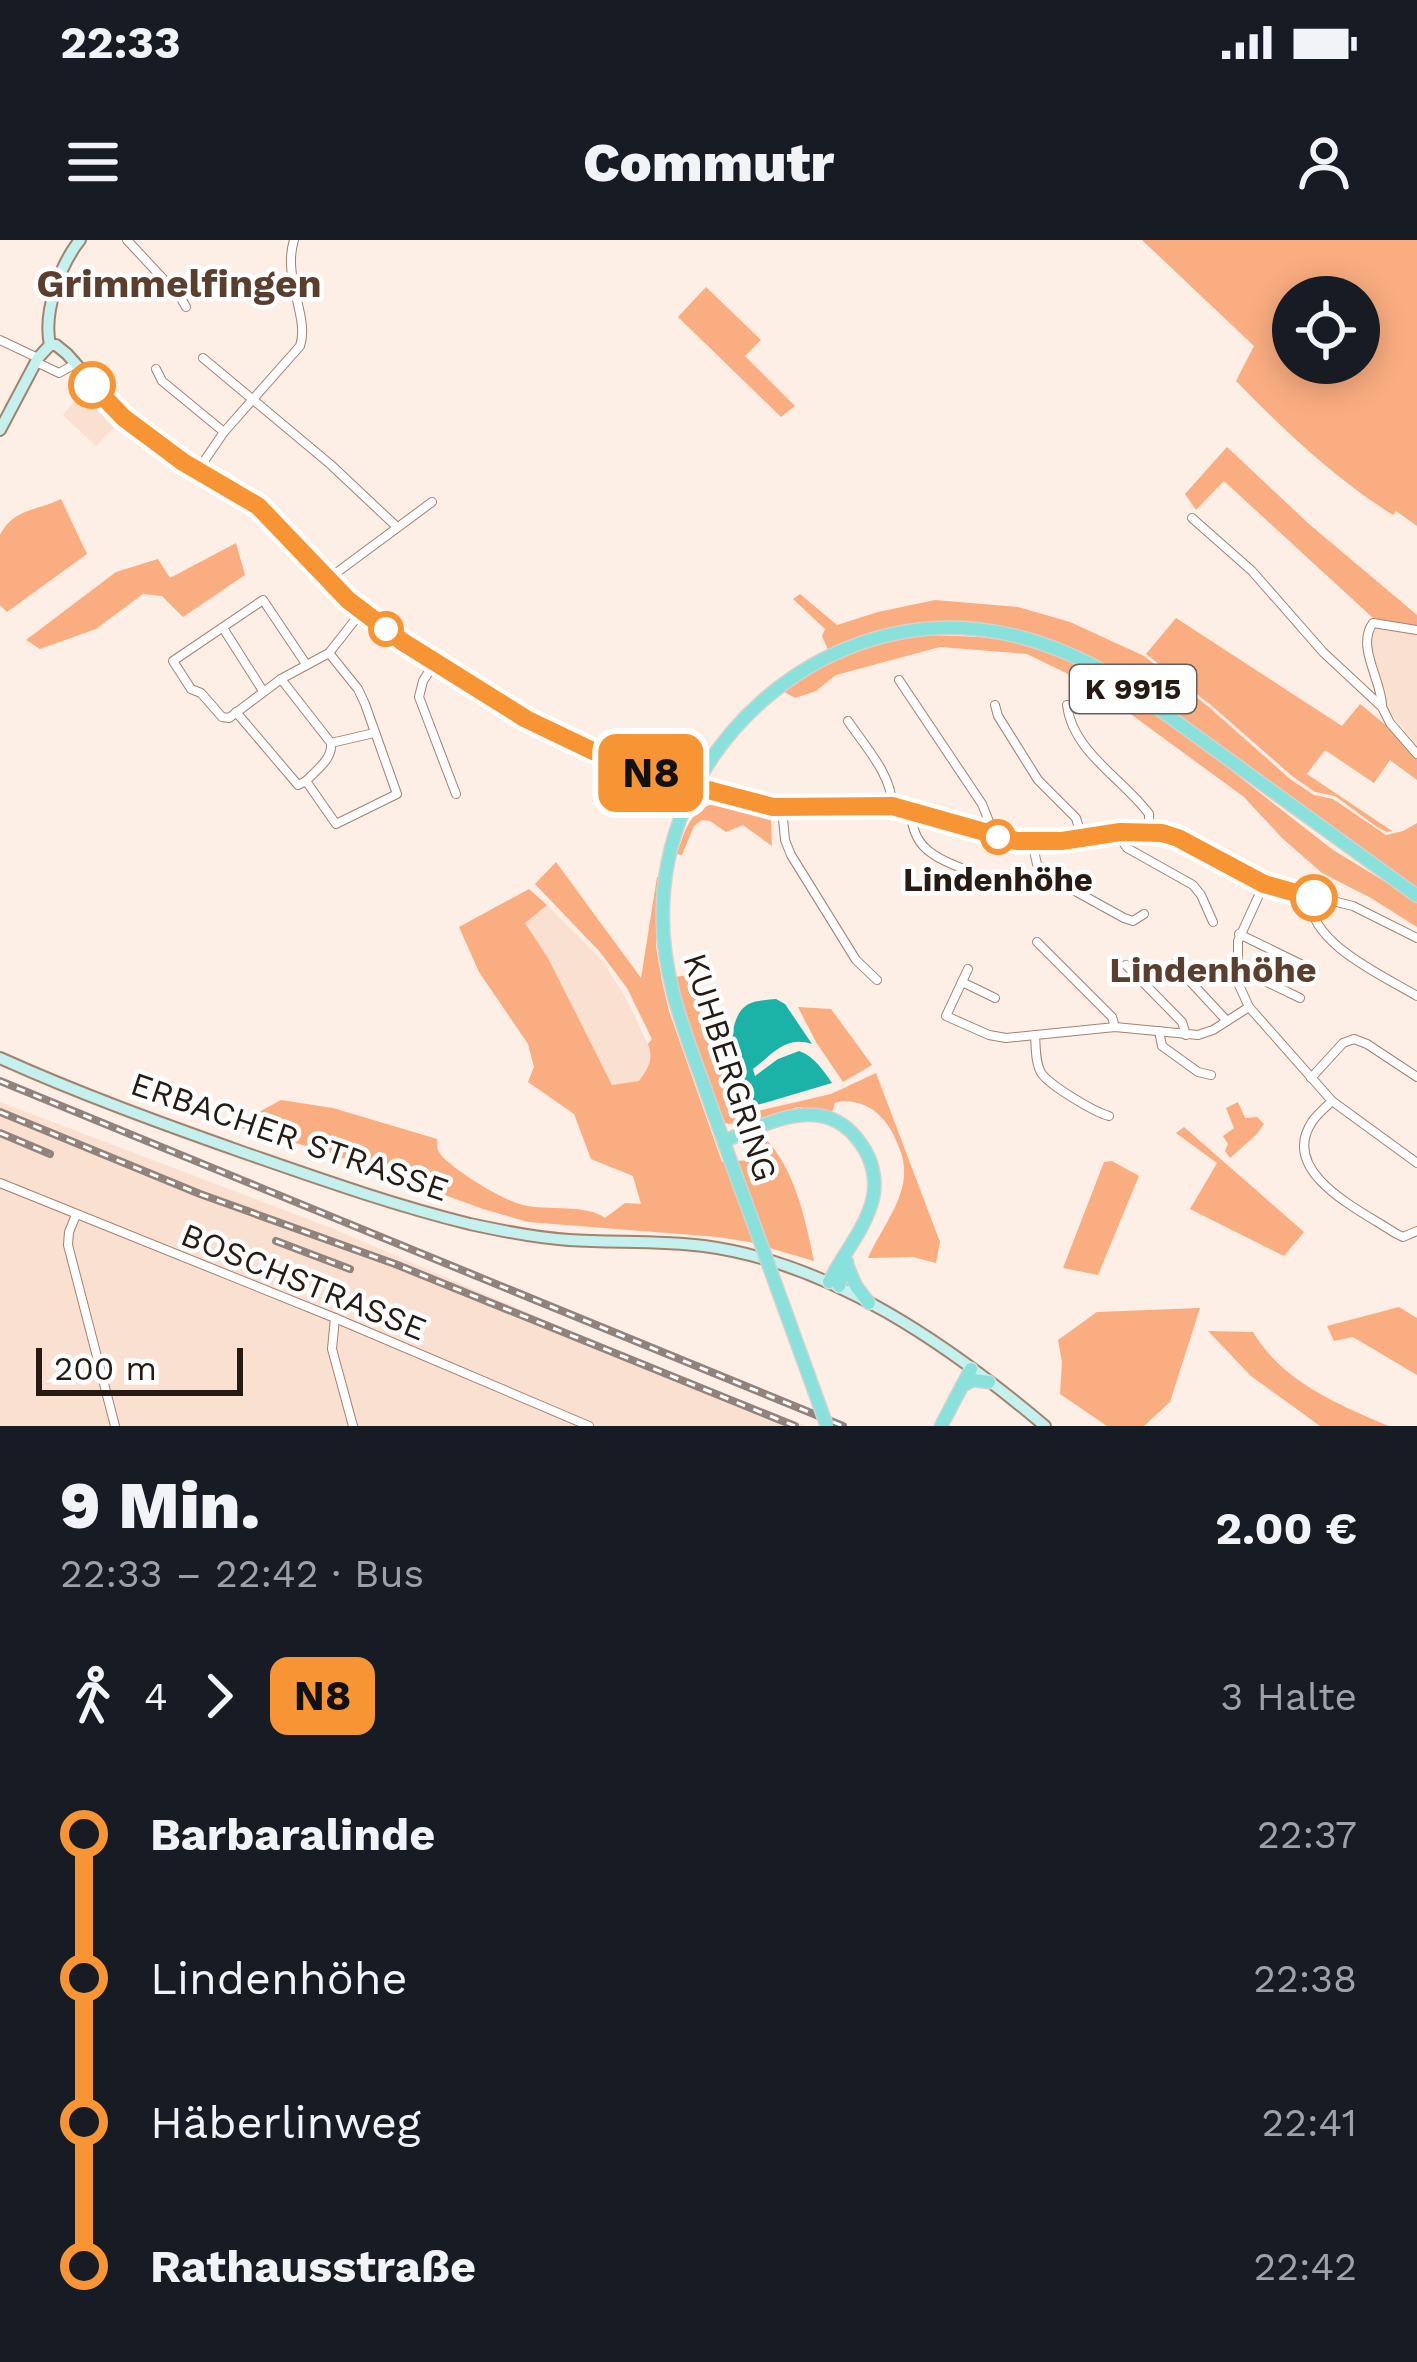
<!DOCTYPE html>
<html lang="de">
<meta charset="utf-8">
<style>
:root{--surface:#171b24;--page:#242831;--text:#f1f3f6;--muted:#9ea1a6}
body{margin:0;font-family:"Work Sans",sans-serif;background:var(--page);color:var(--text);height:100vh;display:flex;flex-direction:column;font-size:45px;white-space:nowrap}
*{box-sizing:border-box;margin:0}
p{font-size:39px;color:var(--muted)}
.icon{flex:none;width:66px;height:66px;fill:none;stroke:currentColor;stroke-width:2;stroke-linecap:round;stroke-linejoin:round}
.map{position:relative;height:1186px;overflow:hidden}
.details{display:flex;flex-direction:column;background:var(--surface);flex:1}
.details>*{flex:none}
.badge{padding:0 24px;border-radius:18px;font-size:42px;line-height:78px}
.fabs{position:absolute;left:1272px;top:36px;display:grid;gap:24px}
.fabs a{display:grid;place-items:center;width:108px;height:108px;border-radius:50%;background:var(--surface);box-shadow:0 6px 30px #0003;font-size:60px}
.scale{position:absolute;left:36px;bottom:30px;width:207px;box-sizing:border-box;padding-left:12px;border:6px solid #261a13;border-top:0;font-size:33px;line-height:42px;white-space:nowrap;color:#261a13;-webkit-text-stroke:9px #fff;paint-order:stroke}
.map>.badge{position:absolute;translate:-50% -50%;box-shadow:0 0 0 6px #fff}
.legs{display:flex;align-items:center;gap:18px;height:132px;padding:0 60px;font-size:39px}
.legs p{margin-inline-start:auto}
.overview{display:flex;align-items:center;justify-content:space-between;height:204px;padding:0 60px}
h1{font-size:66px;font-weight:800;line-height:90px}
ul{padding:0 60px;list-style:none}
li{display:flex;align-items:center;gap:42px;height:144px;font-size:45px}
li i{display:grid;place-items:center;width:18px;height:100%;margin:0 15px;background:currentColor}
li i::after{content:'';width:30px;height:30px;margin:-15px;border:9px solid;border-radius:50%;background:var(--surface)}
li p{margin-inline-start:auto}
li:first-child i{background:linear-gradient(#0000 50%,currentColor 0)}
li:last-child i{background:linear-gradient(currentColor 50%,#0000 0)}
.status{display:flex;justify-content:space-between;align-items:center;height:84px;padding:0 60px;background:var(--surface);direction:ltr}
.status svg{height:33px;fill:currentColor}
header{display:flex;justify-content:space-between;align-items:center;height:156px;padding:0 60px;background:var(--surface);font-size:54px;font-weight:800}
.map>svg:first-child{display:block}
.built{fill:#fae0d1}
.green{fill:#faad80;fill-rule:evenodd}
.water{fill:#1bb3a8}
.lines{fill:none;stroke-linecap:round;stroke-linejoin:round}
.street-casing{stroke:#a38270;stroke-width:10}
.secondary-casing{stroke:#a38270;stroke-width:14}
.primary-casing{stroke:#d4d1d0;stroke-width:15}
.street{stroke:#fff;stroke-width:8}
.secondary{stroke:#c4f0ed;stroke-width:10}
.primary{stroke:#88e1da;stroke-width:12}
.rail-casing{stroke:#91837c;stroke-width:8}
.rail{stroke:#fff;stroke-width:3;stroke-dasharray:9;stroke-linecap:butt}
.primary-bridge-casing{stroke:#d4d1d0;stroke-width:15;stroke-linecap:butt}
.primary-bridge{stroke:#88e1da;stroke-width:12}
.line-1-casing{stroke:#fff;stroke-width:27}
.line-1{stroke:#f79534;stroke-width:18}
.stop-1-dot{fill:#fff;stroke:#f79534;stroke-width:6}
.labels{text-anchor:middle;stroke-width:9;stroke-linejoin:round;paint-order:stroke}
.shield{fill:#fff;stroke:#675f5a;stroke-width:3}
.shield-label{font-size:30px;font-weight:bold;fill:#261a13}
.stop-label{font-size:33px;font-weight:bold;fill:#261a13;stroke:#fff}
.street-label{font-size:33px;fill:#261a13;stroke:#fff}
.neighbourhood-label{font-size:36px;font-weight:bold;fill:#5b3f2e;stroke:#fff}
.quarter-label{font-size:39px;font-weight:bold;fill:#5b3f2e;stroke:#fff}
</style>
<div class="status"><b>22:33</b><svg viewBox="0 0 49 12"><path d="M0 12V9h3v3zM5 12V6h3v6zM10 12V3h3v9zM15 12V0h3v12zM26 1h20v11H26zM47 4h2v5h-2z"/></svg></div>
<header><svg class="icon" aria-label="menu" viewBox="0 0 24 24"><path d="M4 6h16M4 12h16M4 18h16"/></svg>Commutr<svg class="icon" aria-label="person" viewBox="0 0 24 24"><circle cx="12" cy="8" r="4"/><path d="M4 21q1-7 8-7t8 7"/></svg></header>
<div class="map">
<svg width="1417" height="1186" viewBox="0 0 1417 1186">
<rect width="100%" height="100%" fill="#fdeee6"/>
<g class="built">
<path d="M 86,147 L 120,181 L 96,206 L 63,175 Z"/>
<path d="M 1374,386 L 1417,393 L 1417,505 L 1385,467 L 1385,455 L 1370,405 L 1370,393 Z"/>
<path d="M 547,665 L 603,721 L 627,760 L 652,813 L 648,828 L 639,841 L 612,845 L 548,718 L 524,682 Z"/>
<path d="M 0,862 L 329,987 L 617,1111 L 807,1186 L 0,1186 Z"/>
</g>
<g class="green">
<path d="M 1142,0 L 1417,0 L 1417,286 L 1396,271 L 1393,275 C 1334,238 1285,191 1236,141 L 1254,106 ZM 1293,57 L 1359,57 L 1359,123 L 1293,123 Z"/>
<path d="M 706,47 L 761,100 L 745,116 L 795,166 L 781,177 L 678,77 Z"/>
<path d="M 1227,207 L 1309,284 L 1417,375 L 1417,387 L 1373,378 L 1224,241 L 1196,270 L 1185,254 Z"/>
<path d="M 61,259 L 87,314 L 7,372 L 0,365 L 0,295 C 14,268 37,271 61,259 Z"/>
<path d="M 236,303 L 245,335 L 183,377 L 162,356 L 143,354 L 96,389 L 40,409 L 26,400 L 116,332 L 158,319 L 170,338 Z"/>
<path d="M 800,354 L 837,385 L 878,372 L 935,360 L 1018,367 L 1070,382 L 1144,416 L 1210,468 L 1290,539 L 1314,555 L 1333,559 L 1386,595 L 1403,591 L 1417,583 L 1417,650 L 1071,409 C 985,372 914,376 828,410 L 822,396 L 825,389 L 793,359 Z"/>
<path d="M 1176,378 L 1342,486 L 1360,464 L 1387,486 L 1417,519 L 1417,540 L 1390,520 L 1374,543 L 1325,510 L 1307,534 L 1392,591 L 1387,592 L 1377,587 L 1335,556 L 1315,552 L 1292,536 L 1212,466 L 1146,414 Z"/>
<path d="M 919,395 C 954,396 990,396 1024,403 C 1067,413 1107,439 1144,462 L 1333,610 L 1417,661 L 1417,687 L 1371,658 L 1322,633 L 1282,598 L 1244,557 L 1091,445 L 1027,414 L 940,407 L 836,435 L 816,451 L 795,458 L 783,451 L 819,429 L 860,409 Z"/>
<path d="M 715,563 L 737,565 L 771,577 L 772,606 L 743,585 L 726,592 L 710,581 L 702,580 L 694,586 L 682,615 L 677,614 C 685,591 689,571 715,563 Z"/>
<path d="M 556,622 L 641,738 L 657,637 L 661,638 L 656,707 L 662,741 L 669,771 L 722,922 L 750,920 L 755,906 L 764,897 C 795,929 805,978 814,1021 L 749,1002 L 718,997 L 528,982 L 483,969 L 321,910 L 233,886 L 281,860 L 333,868 L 437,899 C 438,909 436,908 442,916 C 455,931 504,961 523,965 C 548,971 587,964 605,978 L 625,963 L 641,964 L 633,936 L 591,919 L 574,874 L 528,842 L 534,827 L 528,804 L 479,732 L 459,687 L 529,649 L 547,665 L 525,683 L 548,718 L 612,845 L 639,841 C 648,829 654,819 648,804 L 652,799 L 627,748 L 600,712 L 535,644 Z"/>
<path d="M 688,735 L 705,789 L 729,848 L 749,873 L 831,854 L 876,833 L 940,1002 L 936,1023 L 913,1017 L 868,1018 C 884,981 918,948 898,905 C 893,893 888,883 878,874 C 868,864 848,858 835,863 L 832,872 L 798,867 L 738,885 L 725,883 L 690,795 L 675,737 Z"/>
<path d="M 798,767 L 831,769 L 872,825 L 843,842 L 816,802 Z"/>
<path d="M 1238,862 L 1245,878 L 1257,877 L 1264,884 L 1256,895 L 1230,918 L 1225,911 L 1228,904 L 1223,896 L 1234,888 L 1226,868 Z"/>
<path d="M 1184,887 L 1304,992 L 1284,1016 L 1190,969 L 1217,923 L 1176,893 Z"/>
<path d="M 1112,921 L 1139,936 L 1098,1035 L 1063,1028 L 1104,922 Z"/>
<path d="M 1399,1067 L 1417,1078 L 1417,1135 L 1353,1097 L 1334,1101 L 1327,1086 Z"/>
<path d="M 1200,1068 L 1170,1162 L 1144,1186 L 1107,1186 L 1060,1154 L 1062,1122 L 1058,1100 L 1097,1072 Z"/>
<path d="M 1208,1091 L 1253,1092 C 1283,1142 1337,1164 1389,1186 L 1320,1186 L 1251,1136 Z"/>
</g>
<path class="water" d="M 776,759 L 785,764 L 812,804 C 785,795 773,814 753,829 L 755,836 L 778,819 L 799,811 C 814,816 823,830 832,843 L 761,864 L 748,866 L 737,845 L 745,841 L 742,832 L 733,831 C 731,813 729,776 747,765 C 754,760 768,760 776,759 Z"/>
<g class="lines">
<g class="street-casing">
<g id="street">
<path d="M 127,0 L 181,58 L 186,67"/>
<path d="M 0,100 L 38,118"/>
<path d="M 203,118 L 330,224 L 397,287"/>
<path d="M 36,122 L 59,133 L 75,124"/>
<path d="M 156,129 L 162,141 L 224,192"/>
<path d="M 198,230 L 224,192 L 300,106 C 310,78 282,38 294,0"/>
<path d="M 1192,278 L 1252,331 L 1323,412 L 1382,467 L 1390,483 L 1417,514"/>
<path d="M 328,339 L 432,262"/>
<path d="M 223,388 L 263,451"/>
<path d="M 435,422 L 423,441 L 419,457 L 456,554"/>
<path d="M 306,424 L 263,360 L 173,421 L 191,449 L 201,453 L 222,477 L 229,478 L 281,439 L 329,413 L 362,371"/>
<path d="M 281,439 L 331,503"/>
<path d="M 899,440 L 982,564 L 990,584 L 988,594"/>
<path d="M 995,465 L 998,476 L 1038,540 L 1076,578 L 1082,598"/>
<path d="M 1067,465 C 1072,511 1123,539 1149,574 L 1149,592"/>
<path d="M 1382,465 C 1381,439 1356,406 1373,383 L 1417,390"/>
<path d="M 236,472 L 298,545 L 306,541 L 336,584 L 397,554 L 365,464 L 358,449 L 329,413"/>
<path d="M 848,481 C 864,505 893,536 892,566"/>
<path d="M 306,541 C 316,530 333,519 331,503 L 374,493"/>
<path d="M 696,547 L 782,568 L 856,564 L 892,566 L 1017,601 L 1062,600 L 1120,592 L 1162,593 L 1178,598 L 1264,644 L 1353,666 L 1417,698"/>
<path d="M 782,568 L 785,600 L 791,615 L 856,720 L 877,740"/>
<path d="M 687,571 L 709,557 L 721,553"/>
<path d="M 911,571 C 912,608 934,617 966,630"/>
<path d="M 1120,592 L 1121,599 L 1127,608 L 1193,645 L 1201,655 L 1213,682"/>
<path d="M 1032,602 L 1037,624 L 1046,635 L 1124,678 L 1133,681 L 1144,674"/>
<path d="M 1264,644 L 1238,701 L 1238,743 L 1249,767 L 1332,861 L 1417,923"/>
<path d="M 1311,657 C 1306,702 1384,736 1417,756"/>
<path d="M 1239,694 L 1315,731"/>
<path d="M 1037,702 L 1112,777 L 1115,787"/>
<path d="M 1174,724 L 1227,781"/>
<path d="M 1126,725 L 1182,782 L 1186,795"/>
<path d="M 1236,727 L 1300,758"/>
<path d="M 968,729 L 946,776 L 989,795 L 1006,798 L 1115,787 L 1198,795 L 1213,790 L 1249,767"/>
<path d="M 962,742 L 995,758"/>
<path d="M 1159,791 L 1162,806 L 1198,832 L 1211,835"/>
<path d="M 1035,795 C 1036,807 1035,824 1042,834 C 1051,846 1094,872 1109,876"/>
<path d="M 1311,838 L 1343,803 L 1354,799 L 1367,804 L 1417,837"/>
<path d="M 1332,861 C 1326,867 1317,874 1312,882 C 1278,933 1362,971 1395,993 L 1403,997 L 1417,991"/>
<path d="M 0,943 L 335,1078 L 589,1186"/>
<path d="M 76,975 L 69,992 L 68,1005 L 115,1186"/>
<path d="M 335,1078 L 332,1109 L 353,1186"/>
</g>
</g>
<g class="secondary-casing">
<g id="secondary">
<path d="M 50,105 L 56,105 L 67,114 L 124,178 L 183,222 L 258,266 L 348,360 L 403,402 L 510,470 L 551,493 L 614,521 L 694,546"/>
<path d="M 50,105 C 43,72 60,25 80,0"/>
<path d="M 0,190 L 38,118 L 50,105"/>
<path d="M 674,539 L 688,533 L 709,518"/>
<path d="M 0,818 C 80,854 163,884 245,913 C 320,939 393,965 470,984 C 502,991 536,998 569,1000 C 614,1003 659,1000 704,1006 C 832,1023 949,1105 1045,1186"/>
</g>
</g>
<g class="primary-casing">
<g id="primary">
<path d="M 724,901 C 769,883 825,851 861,904 C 872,919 877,939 873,958 C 866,988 843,1014 829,1042"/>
<path d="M 745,960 C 730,920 716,880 702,840 C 681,783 660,727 663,664 C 669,506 816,374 975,389 C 1028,394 1074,413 1119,440 L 1417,656"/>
<path d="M 847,1025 L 856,1046 L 869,1063"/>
<path d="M 839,1046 L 847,1022"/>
<path d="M 962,1146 L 973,1140 L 989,1142"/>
<path d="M 941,1186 L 971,1129"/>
</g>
</g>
<use href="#street" class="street"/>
<use href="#secondary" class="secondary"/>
<use href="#primary" class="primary"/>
<g class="rail-casing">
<g id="rail">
<path d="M 0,841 L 843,1186"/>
<path d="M 0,872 L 200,954 L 395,1024 L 795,1186"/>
<path d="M 0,893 L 50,914"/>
<path d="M 276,1001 L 350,1029"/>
</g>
</g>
<use href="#rail" class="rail"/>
<g class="primary-bridge-casing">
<path id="primary-bridge" d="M 745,960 L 827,1186"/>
</g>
<use href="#primary-bridge" class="primary-bridge"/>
</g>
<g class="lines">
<g class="line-1-casing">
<path id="line-1" d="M 92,145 L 124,178 L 183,222 L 258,266 L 348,360 L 403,402 L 526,479 L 614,521 L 670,540 L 773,567 L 892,566 L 1017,601 L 1062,601 L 1120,592 L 1162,593 L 1178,598 L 1264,644 L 1314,658"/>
</g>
<use href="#line-1" class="line-1"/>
</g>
<g class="stop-1-dot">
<circle cx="92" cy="145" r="21"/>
<circle cx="386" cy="389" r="15"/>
<circle cx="998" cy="597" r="15"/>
<circle cx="1314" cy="658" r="21"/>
</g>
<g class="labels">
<rect class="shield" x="1070" y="425" width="126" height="48" rx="9"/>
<g class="shield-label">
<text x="1133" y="459">K 9915</text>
</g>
<g class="stop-label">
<text x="998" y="651">Lindenhöhe</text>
</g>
<g class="street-label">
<text transform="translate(731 827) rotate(72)" y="12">KUHBERGRING</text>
<text transform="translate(290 896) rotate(19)" y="12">ERBACHER STRASSE</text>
<text transform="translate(304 1041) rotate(22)" y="12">BOSCHSTRASSE</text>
</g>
<g class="neighbourhood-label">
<text x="1213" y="742">Lindenhöhe</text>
</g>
<g class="quarter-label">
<text x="179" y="57">Grimmelfingen</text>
</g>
</g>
</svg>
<div class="fabs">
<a><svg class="icon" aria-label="locate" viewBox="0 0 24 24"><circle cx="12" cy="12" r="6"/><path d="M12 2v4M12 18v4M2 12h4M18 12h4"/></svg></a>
</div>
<div class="scale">200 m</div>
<b class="badge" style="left:651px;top:533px;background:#f79534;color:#111">N8</b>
</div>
<section class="details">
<div class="overview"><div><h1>9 Min.</h1><p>22:33 – 22:42 · Bus</p></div><b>2.00 €</b></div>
<div class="legs"><svg class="icon" aria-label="walk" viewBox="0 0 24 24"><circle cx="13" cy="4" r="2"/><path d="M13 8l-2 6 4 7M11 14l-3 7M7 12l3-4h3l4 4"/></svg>4<svg class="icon" aria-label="forward" viewBox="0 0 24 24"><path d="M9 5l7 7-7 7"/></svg><b class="badge" style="background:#f79534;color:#111">N8</b><p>3 Halte</p></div>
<ul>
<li><i style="color:#f79534"></i><b>Barbaralinde</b><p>22:37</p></li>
<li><i style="color:#f79534"></i><span>Lindenhöhe</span><p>22:38</p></li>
<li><i style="color:#f79534"></i><span>Häberlinweg</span><p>22:41</p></li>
<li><i style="color:#f79534"></i><b>Rathausstraße</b><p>22:42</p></li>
</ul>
</section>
